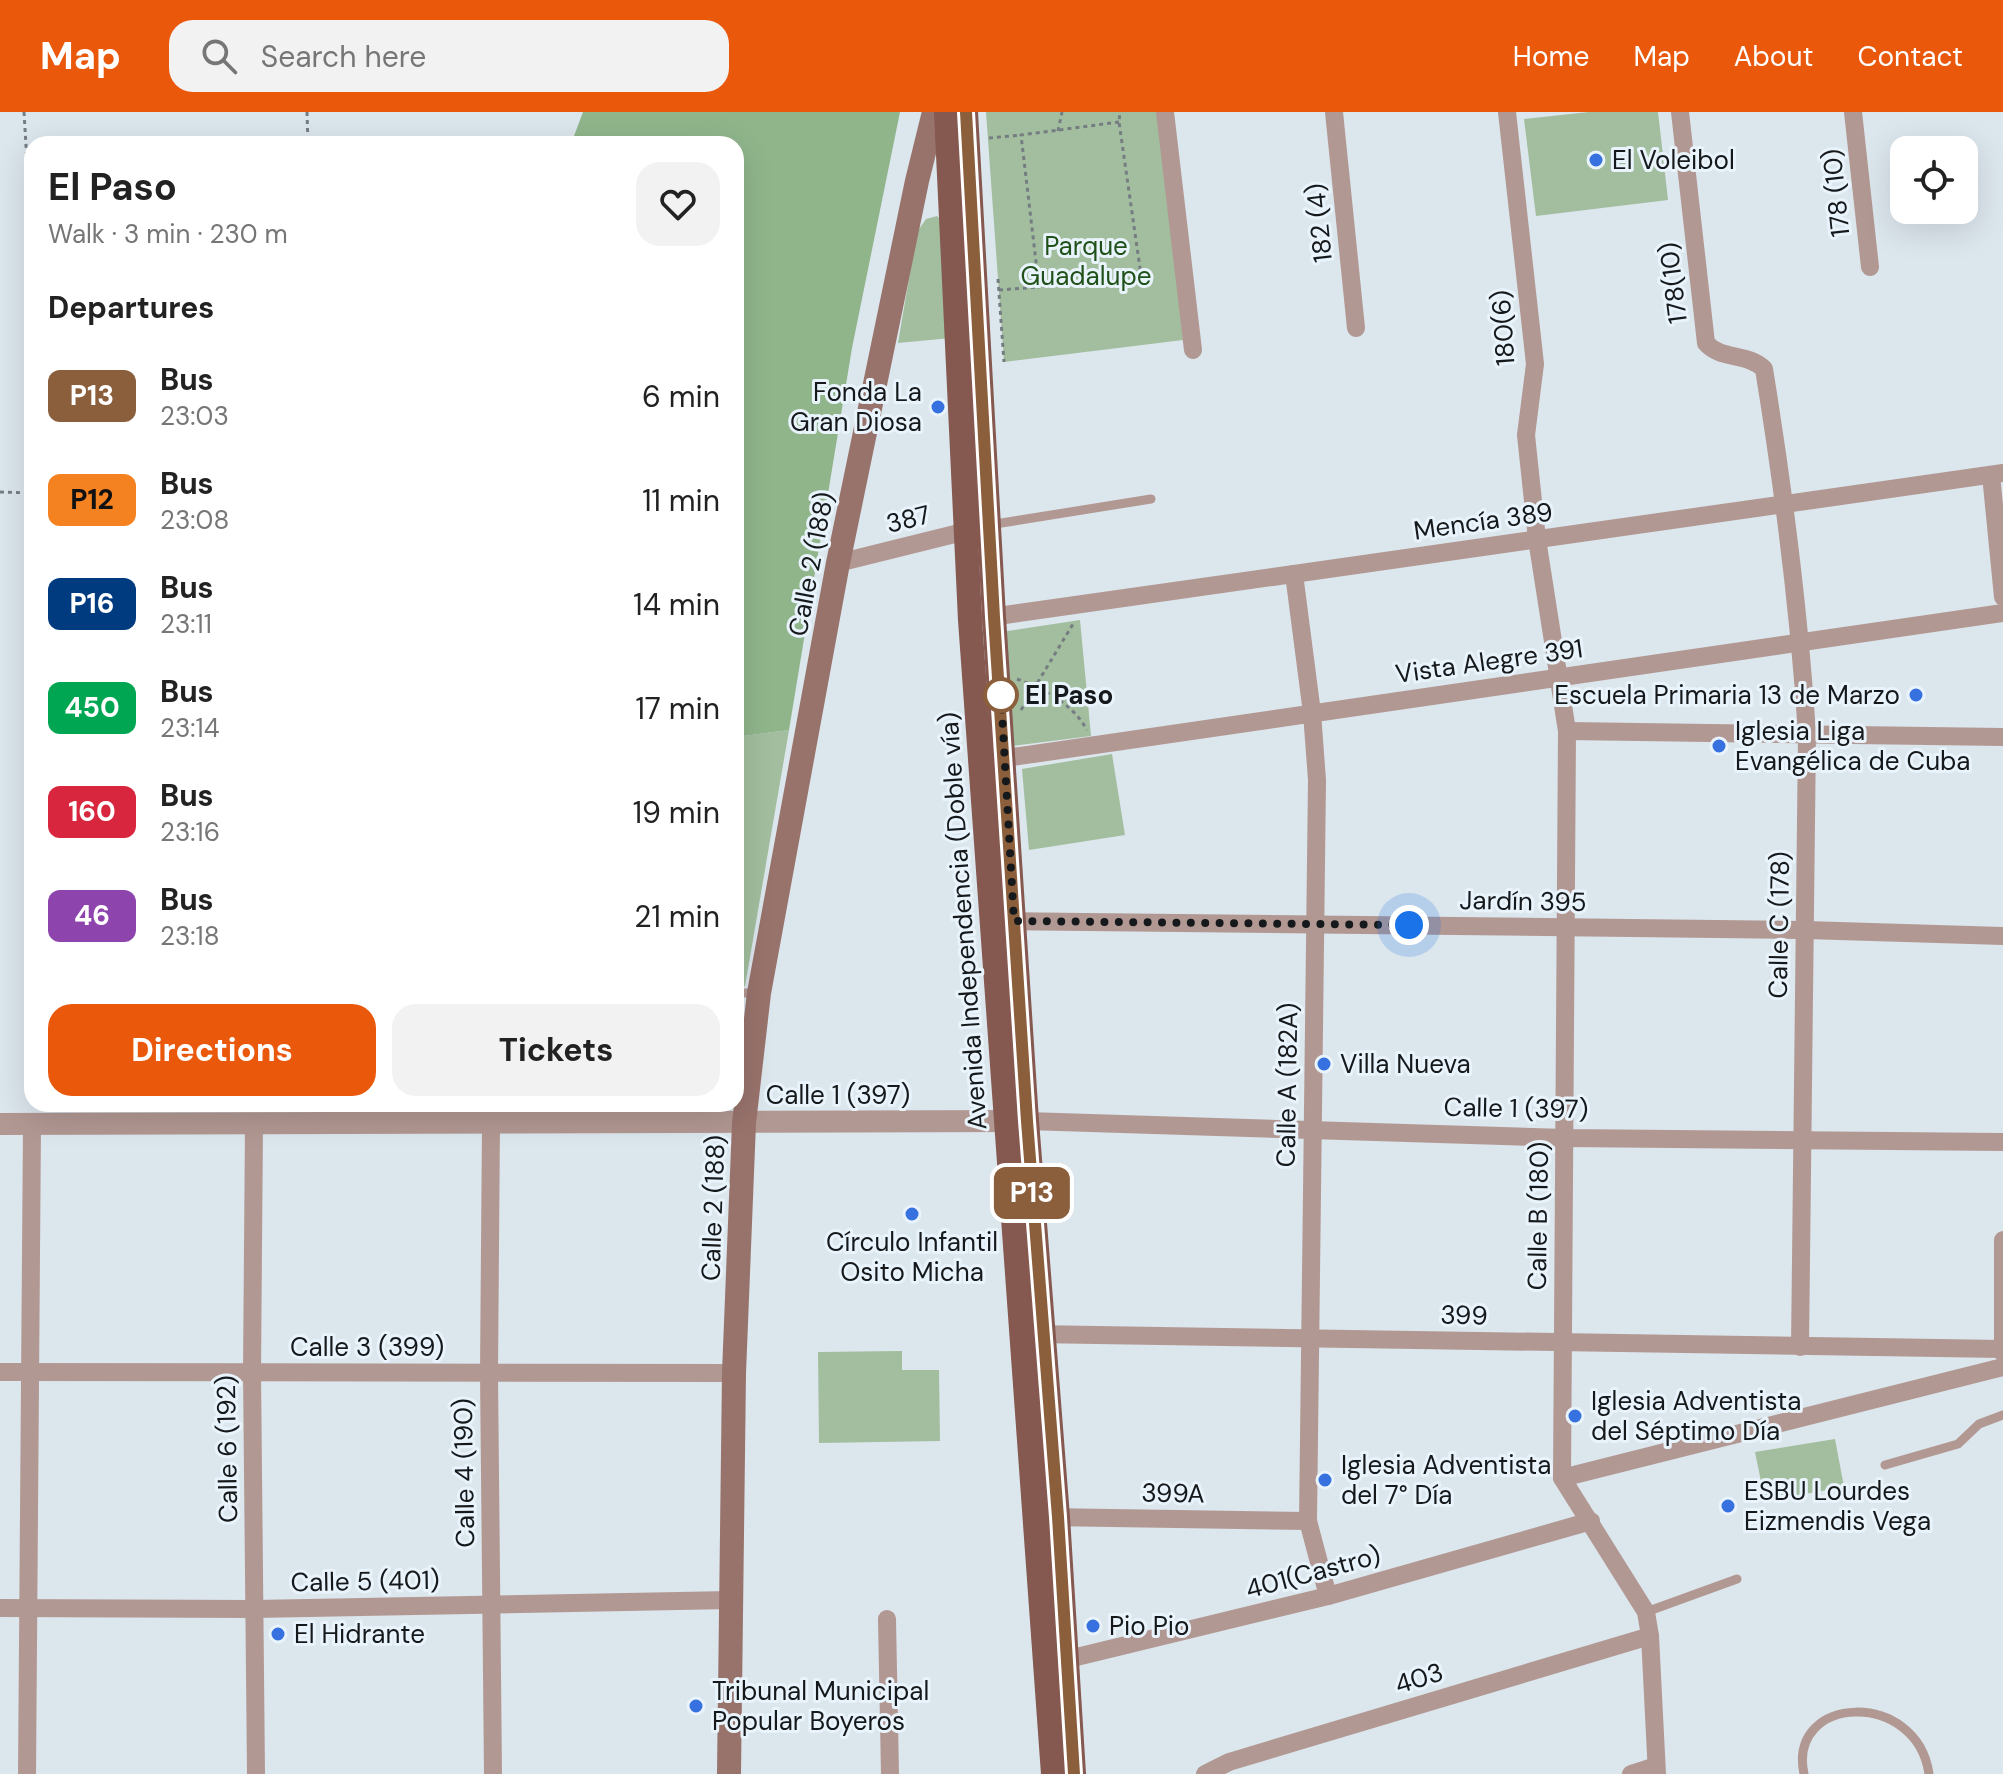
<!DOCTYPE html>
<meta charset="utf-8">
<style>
:root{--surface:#fff;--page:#f2f2f2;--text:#222;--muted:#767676;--accent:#ea580c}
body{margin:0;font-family:"DM Sans",sans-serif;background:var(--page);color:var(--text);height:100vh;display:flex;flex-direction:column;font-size:30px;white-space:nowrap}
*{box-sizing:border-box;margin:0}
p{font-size:26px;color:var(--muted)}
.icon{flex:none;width:44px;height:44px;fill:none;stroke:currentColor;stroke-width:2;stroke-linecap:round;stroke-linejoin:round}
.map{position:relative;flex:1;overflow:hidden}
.side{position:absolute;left:24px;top:24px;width:720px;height:976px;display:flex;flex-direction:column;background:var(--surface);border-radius:24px;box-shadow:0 8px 32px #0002}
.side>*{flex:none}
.badge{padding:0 16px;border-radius:12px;font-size:28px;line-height:52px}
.tools{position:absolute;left:1890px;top:24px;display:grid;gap:16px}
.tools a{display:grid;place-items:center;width:88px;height:88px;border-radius:16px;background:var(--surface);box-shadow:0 8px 32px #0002;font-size:40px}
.you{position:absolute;width:40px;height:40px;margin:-20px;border:6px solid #fff;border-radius:50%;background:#1a73e8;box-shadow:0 0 0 12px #1a73e833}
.map>.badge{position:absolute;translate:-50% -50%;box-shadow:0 0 0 4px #fff}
h2{padding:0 24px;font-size:30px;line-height:72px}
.round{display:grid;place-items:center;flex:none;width:84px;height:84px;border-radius:24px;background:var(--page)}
.summary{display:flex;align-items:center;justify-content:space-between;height:136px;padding:0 24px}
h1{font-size:38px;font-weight:700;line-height:60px}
.cta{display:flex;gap:16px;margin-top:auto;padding:16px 24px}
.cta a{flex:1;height:92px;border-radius:24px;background:var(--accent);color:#fff;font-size:32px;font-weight:700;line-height:92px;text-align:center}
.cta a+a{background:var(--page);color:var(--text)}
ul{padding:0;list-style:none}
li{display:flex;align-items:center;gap:24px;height:104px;padding:0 24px}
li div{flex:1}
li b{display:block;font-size:30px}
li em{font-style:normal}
li .badge{min-width:88px;font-weight:700;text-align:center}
header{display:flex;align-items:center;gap:48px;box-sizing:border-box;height:112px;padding:0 40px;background:var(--accent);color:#fff}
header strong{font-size:38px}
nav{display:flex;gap:44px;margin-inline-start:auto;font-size:28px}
.search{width:560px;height:72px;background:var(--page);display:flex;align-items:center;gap:20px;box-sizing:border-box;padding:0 28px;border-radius:24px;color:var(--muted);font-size:30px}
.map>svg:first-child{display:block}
.green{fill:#a2be9e}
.forest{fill:#90b58b}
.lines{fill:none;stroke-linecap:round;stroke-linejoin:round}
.path{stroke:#767d82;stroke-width:3;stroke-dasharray:4 4;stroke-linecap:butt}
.service{stroke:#b29893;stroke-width:9}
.minor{stroke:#b29893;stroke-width:18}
.tertiary{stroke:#b29893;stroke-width:22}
.secondary{stroke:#98736c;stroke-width:24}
.primary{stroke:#855850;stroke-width:24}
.line-casing{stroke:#fff;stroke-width:18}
.line{stroke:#8b5e3c;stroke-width:12}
.walk{stroke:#15191b;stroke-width:8;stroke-dasharray:0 14.4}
.poi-dot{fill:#3771e0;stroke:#e9f3fb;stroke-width:3}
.stop-dot{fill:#fff;stroke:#8b5e3c;stroke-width:4}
.labels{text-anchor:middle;stroke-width:6;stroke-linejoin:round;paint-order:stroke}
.poi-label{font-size:26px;fill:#15191b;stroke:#e9f3fb;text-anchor:start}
.street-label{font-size:26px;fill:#15191b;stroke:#e9f3fb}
.park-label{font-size:26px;fill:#205119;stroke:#e9f3fb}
.stop-label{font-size:26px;font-weight:bold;fill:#15191b;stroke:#e9f3fb;text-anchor:start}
</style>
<header>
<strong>Map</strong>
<div class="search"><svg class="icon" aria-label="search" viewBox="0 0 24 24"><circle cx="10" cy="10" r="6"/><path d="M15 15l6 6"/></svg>Search here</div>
<nav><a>Home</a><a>Map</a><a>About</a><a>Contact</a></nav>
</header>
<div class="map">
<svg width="2003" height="1662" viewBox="0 0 2003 1662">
<rect width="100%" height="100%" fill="#dce6ed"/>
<g class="green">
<path d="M 986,0 L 1159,0 L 1183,228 L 1004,250 Z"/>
<path d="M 1589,0 L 1658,0 L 1668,88 L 1536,104 L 1524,7 Z"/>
<path d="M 937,104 L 945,112 L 951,226 L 898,231 L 917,120 L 926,107 Z"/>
<path d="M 1080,508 L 1091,624 L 1013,634 L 1001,520 Z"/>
<path d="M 789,618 L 745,874 L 736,874 L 736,625 Z"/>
<path d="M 1112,642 L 1125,723 L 1029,738 L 1022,657 Z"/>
<path d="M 902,1239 L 902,1258 L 939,1258 L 940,1329 L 819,1331 L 818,1240 Z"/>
<path d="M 1835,1327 L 1844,1375 L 1765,1389 L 1755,1340 Z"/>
</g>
<path class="forest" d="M 583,0 L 900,0 L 852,236 L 789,618 L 736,625 L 736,32 L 571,32 Z"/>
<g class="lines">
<g class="path">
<path d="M 24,0 L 32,135"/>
<path d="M 307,0 L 308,32"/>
<path d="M 1119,10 L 1021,23 L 1039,175 L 1141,163 L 1119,10 L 1120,0"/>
<path d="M 1058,19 L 1062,0"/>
<path d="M 989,26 L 1021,23"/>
<path d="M 998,167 L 1004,250"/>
<path d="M 999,178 L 1039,175"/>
<path d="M 0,380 L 32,381"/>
<path d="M 1017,567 C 1044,577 1073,592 1087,618"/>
<path d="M 1021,598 L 1073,512"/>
</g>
<g class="service">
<path d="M 989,413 L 1151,387"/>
<path d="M 736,881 L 757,881"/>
<path d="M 330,1011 L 331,992"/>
<path d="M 1885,1353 L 1958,1332 L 1979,1312 L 2003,1303"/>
<path d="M 1646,1500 L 1737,1467"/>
<path d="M 1804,1662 C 1787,1582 1917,1577 1929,1662"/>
</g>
<g class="minor">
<path d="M 1165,0 L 1193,238"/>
<path d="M 1334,0 L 1356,216"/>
<path d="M 1507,0 L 1535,252 L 1526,323 L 1537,427 L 1567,619 L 1562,1366 L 1646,1500 L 1650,1524 L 1657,1662"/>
<path d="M 1680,0 L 1706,231 C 1720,248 1749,241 1764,257 C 1784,380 1799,497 1807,622 L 1800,1235"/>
<path d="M 1853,0 L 1870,155"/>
<path d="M 1991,363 L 2003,485"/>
<path d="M 838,451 L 975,417"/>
<path d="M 1294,462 L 1312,601 L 1317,668 L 1308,1409 L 1328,1484"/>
<path d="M 984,506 L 2003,361"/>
<path d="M 1567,619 L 2003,625"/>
<path d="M 992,648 L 2003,501"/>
<path d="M 1002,809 L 1806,818 L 2003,824"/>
<path d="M 1027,1009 L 1565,1026 L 2003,1030"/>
<path d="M 491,1011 L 489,1261 L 493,1662"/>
<path d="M 254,1012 L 252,1260 L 256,1662"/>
<path d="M 2003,1128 L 2003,1241"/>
<path d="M 1033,1222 L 2002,1237"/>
<path d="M 0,1260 L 734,1261"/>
<path d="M 1562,1366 L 2003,1255"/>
<path d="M 1047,1405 L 1308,1409"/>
<path d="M 0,1496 L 254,1497 L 731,1488"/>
<path d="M 887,1507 L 890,1662"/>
<path d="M 1056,1550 L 1328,1484 L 1591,1409"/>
<path d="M 27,1662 L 32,1012"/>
<path d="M 1205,1662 L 1229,1650 L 1650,1524"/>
<path d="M 1631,1662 L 1656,1654"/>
</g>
<path class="tertiary" d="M 0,1012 L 1023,1009"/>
<path class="secondary" d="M 729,1662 L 734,1261 L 744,1011 L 759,881 L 838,451 L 917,69 L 934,0"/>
<g class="primary">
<path d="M 946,0 L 970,508 L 1053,1662"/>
<path d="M 966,0 L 994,505 L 1027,1009 L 1058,1405 L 1074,1662"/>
</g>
</g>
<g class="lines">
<g class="line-casing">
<path id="line" d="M 966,0 L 994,505 L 1027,1009 L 1058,1405 L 1074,1662"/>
</g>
<use href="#line" class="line"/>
<path class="walk" d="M 1001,583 L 1014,809 L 1409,813"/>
</g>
<g class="poi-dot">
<circle cx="1596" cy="48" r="8"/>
<circle cx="938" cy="295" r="8"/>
<circle cx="1916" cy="583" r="8"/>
<circle cx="1719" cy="634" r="8"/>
<circle cx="1324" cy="952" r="8"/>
<circle cx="912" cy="1102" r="8"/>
<circle cx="1575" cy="1304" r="8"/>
<circle cx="1325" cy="1368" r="8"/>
<circle cx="1728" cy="1394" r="8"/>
<circle cx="1093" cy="1514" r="8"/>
<circle cx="278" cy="1522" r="8"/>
<circle cx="696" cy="1594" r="8"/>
</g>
<circle class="stop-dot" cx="1001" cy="583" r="16"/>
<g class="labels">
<g class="poi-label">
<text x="1612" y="57">El Voleibol</text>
<text x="922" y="289" text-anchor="end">Fonda La<tspan x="922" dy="30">Gran Diosa</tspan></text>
<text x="1900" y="592" text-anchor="end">Escuela Primaria 13 de Marzo</text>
<text x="1735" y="628">Iglesia Liga<tspan x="1735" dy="30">Evangélica de Cuba</tspan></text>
<text x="1340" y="961">Villa Nueva</text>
<text x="912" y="1139" text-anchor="middle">Círculo Infantil<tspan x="912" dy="30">Osito Micha</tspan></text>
<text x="1591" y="1298">Iglesia Adventista<tspan x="1591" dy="30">del Séptimo Día</tspan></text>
<text x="1341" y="1362">Iglesia Adventista<tspan x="1341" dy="30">del 7° Día</tspan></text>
<text x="1744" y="1388">ESBU Lourdes<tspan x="1744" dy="30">Eizmendis Vega</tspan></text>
<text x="1109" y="1523">Pio Pio</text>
<text x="294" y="1531">El Hidrante</text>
<text x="712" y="1588">Tribunal Municipal<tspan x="712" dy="30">Popular Boyeros</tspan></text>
</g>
<g class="street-label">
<text transform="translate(1836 81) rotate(-96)" y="9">178 (10)</text>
<text transform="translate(1319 111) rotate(-96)" y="9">182 (4)</text>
<text transform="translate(1673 171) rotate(-97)" y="9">178(10)</text>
<text transform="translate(1503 216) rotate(-94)" y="9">180(6)</text>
<text transform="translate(908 407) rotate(-14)" y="9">387</text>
<text transform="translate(1483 409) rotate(-8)" y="9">Mencía 389</text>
<text transform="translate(811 452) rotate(-79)" y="9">Calle 2 (188)</text>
<text transform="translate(1489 549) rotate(-8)" y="9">Vista Alegre 391</text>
<text transform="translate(1523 789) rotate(1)" y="9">Jardín 395</text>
<text transform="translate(963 809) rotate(-94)" y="9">Avenida Independencia (Doble vía)</text>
<text transform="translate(1779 813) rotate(-89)" y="9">Calle C (178)</text>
<text transform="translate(1287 973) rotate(-89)" y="9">Calle A (182A)</text>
<text x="838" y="992">Calle 1 (397)</text>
<text transform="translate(1516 996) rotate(1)" y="9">Calle 1 (397)</text>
<text transform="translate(713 1096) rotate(-88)" y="9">Calle 2 (188)</text>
<text transform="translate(1538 1104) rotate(-89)" y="9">Calle B (180)</text>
<text transform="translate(1464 1203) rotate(1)" y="9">399</text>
<text x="367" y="1244">Calle 3 (399)</text>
<text transform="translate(227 1337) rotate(-91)" y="9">Calle 6 (192)</text>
<text transform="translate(464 1361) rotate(-91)" y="9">Calle 4 (190)</text>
<text transform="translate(1173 1381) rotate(1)" y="9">399A</text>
<text transform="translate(1313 1460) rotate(-15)" y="9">401(Castro)</text>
<text transform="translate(365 1469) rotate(-1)" y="9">Calle 5 (401)</text>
<text transform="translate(1419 1566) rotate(-17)" y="9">403</text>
</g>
<g class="park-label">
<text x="1086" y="143">Parque<tspan x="1086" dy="30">Guadalupe</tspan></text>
</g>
<g class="stop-label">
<text x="1025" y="592">El Paso</text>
</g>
</g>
</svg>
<div class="tools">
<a><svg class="icon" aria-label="locate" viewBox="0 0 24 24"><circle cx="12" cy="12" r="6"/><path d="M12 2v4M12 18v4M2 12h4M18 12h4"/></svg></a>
</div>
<div class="you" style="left:1409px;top:813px"></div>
<b class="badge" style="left:1032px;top:1081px;background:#8b5e3c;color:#fff">P13</b>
<section class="side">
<div class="summary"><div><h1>El Paso</h1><p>Walk · 3 min · 230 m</p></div><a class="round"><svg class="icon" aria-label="heart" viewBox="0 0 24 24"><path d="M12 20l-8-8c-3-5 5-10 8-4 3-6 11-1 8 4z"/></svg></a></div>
<h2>Departures</h2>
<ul>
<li><span class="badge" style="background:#8b5e3c;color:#fff">P13</span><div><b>Bus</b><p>23:03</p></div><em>6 min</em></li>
<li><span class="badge" style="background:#f58220;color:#111">P12</span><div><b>Bus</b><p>23:08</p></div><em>11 min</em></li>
<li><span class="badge" style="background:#003b80;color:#fff">P16</span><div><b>Bus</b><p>23:11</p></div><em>14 min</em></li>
<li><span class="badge" style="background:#00a651;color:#fff">450</span><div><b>Bus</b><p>23:14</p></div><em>17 min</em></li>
<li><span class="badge" style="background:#d7263d;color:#fff">160</span><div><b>Bus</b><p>23:16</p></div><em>19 min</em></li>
<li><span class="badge" style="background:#8e44ad;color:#fff">46</span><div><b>Bus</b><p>23:18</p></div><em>21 min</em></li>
</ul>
<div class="cta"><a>Directions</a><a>Tickets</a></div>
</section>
</div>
